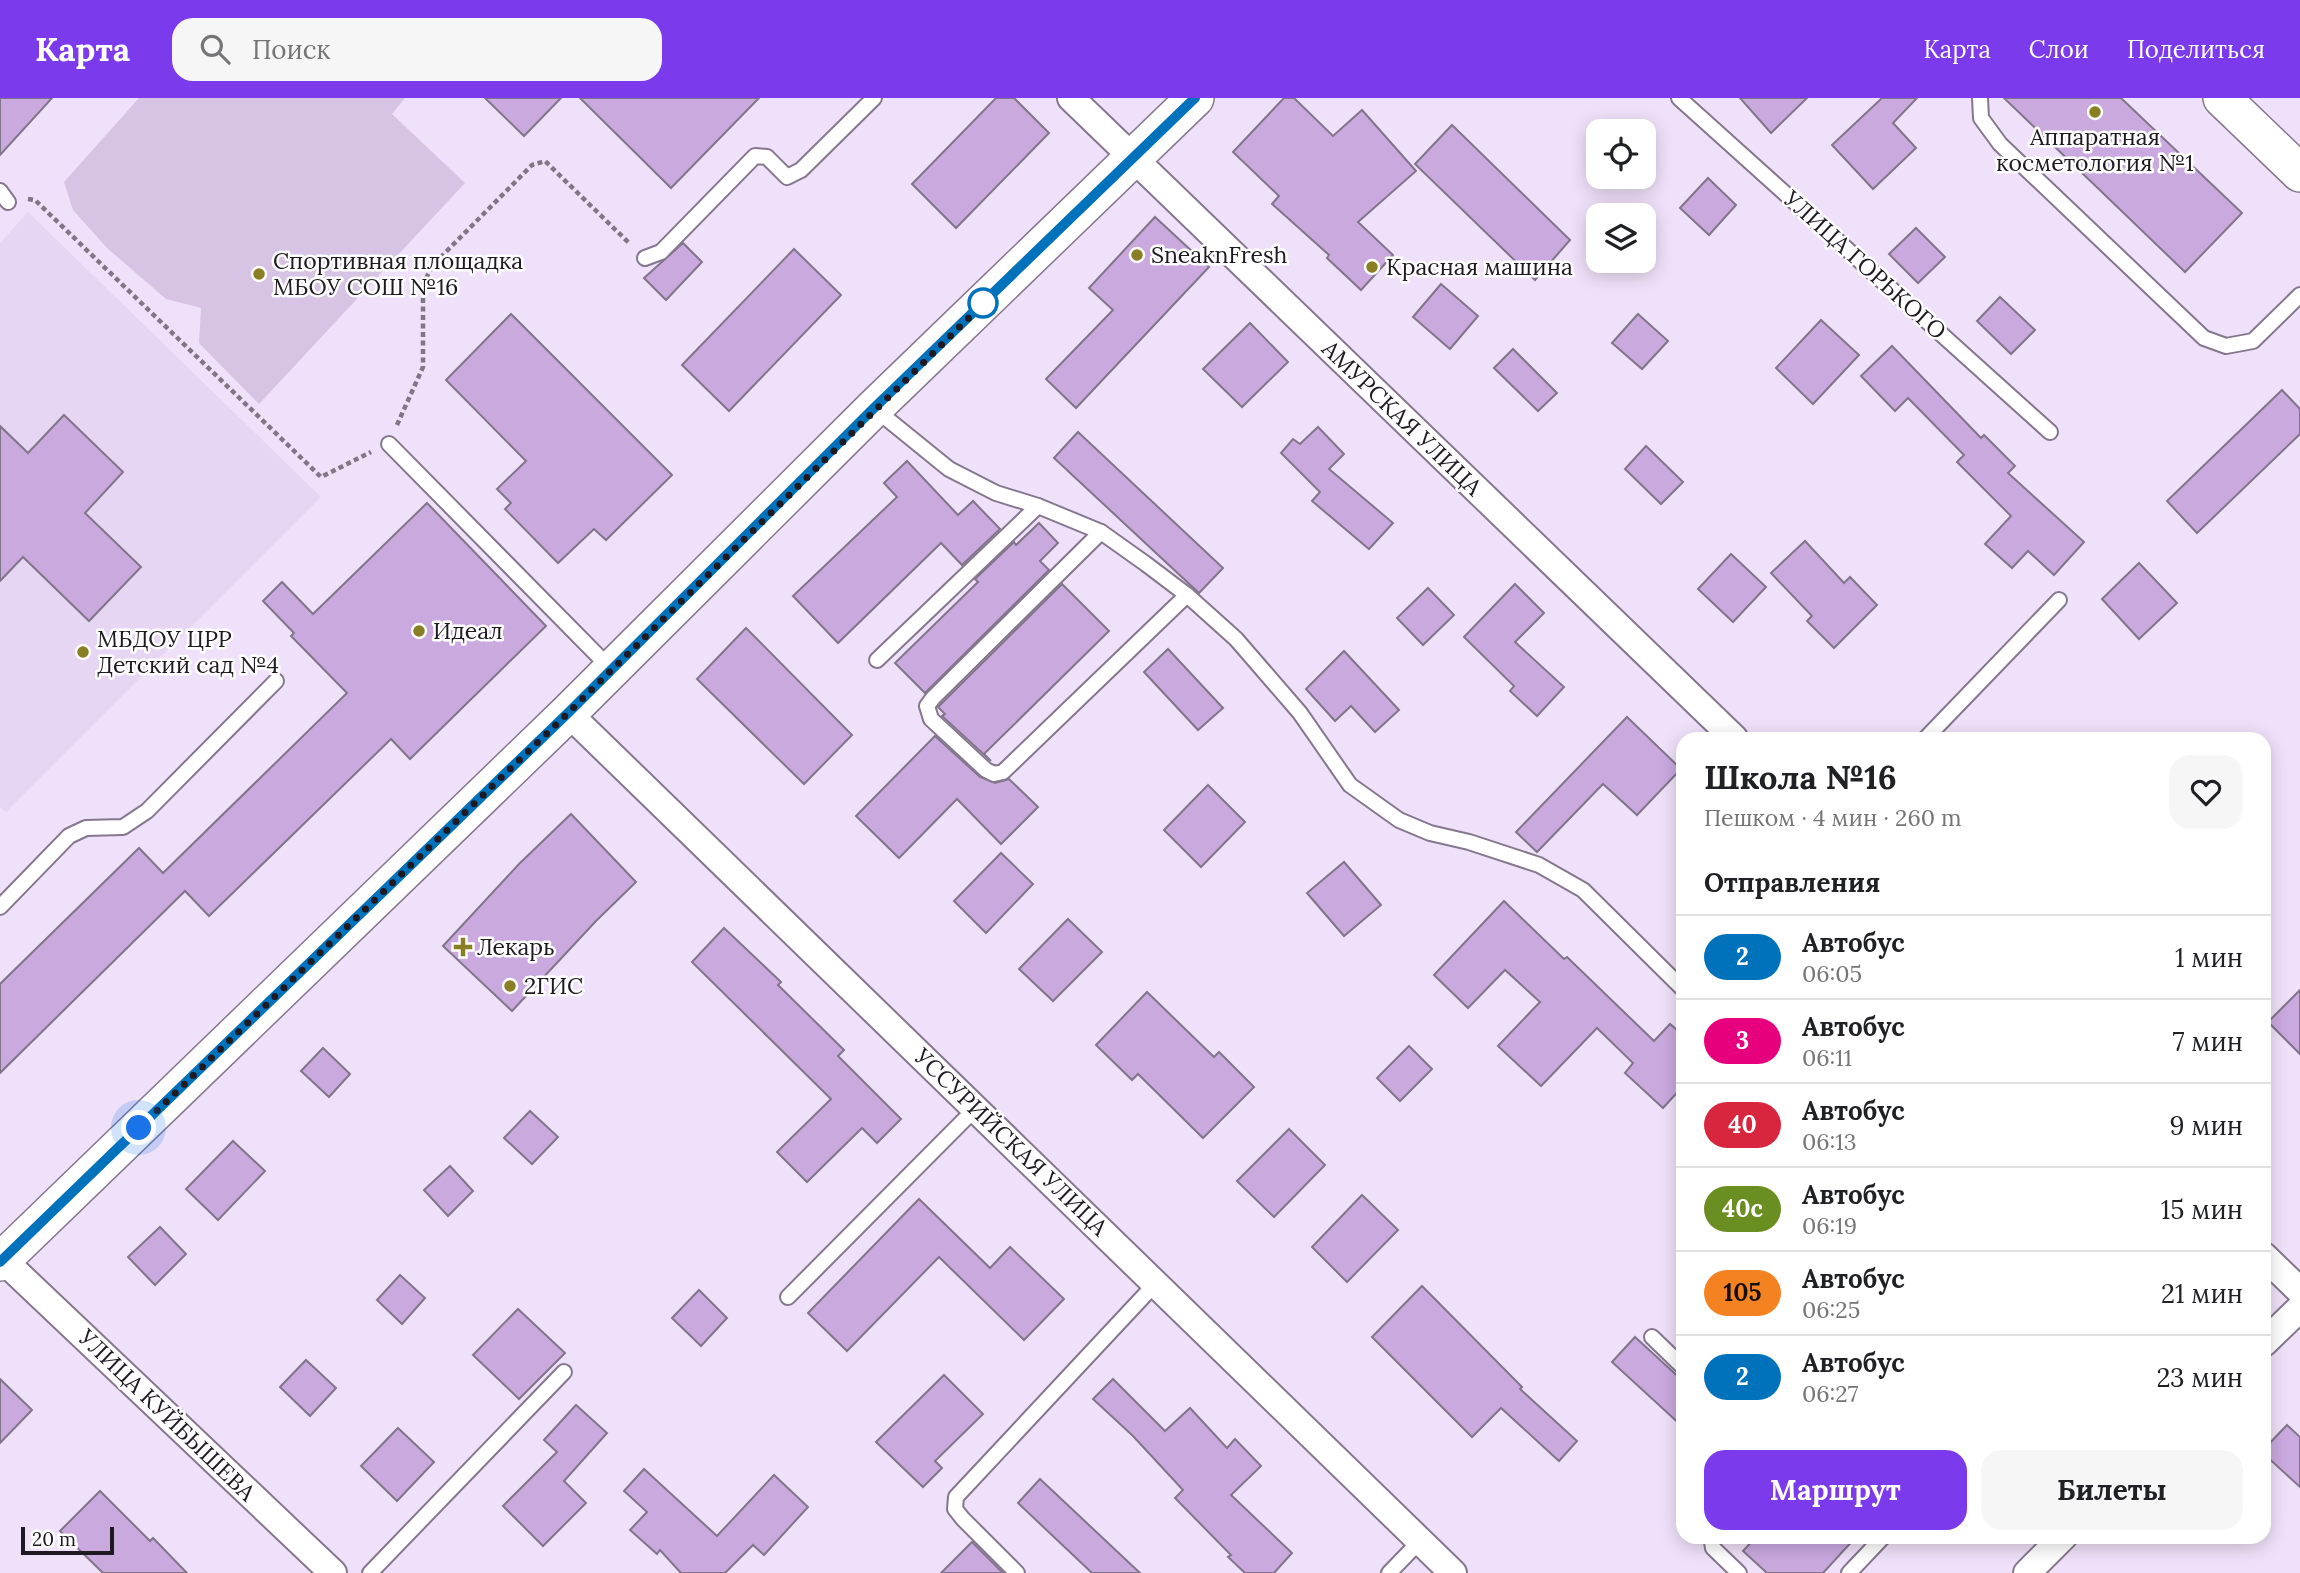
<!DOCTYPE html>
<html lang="ru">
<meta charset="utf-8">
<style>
:root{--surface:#fff;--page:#f6f6f6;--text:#202124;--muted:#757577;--line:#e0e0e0;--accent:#7c3aed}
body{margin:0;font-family:Lora,serif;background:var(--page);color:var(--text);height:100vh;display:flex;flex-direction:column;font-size:26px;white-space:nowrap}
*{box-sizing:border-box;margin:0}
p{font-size:23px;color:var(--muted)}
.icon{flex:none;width:38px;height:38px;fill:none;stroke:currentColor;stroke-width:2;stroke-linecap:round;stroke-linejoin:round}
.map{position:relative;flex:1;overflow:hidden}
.side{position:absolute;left:1676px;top:634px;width:595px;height:812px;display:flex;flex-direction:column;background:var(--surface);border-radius:21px;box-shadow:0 4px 18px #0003}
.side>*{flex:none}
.badge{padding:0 14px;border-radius:23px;font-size:24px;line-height:46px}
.controls{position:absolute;left:1586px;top:21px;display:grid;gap:14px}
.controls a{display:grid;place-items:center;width:70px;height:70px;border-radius:14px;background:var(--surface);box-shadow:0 4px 18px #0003;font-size:35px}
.scale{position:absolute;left:21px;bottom:18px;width:93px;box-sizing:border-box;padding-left:7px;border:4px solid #1f1a22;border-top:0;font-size:19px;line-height:24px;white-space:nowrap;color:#1f1a22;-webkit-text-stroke:5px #fff;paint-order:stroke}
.you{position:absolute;width:35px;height:35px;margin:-18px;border:5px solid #fff;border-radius:50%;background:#1a73e8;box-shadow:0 0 0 10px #1a73e833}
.map>.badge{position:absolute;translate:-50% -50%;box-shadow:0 0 0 4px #fff}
h2{padding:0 28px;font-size:26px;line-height:63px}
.round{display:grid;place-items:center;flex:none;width:74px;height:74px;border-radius:21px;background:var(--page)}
.summary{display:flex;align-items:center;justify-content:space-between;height:119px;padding:0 28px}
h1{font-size:33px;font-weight:700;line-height:52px}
.cta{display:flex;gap:14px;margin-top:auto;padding:14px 28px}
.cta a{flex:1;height:80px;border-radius:21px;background:var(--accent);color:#fff;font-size:28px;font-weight:700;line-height:80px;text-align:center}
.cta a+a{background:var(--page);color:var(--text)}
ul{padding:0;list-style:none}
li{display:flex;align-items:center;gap:21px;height:84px;padding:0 28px;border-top:2px solid var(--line)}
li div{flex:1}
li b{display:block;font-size:26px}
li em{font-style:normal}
li .badge{min-width:77px;font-weight:700;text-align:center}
header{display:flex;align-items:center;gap:42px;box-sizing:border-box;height:98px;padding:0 35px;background:var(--accent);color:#fff}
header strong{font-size:33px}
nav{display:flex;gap:38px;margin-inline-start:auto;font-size:24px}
.search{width:490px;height:63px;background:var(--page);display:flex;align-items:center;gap:18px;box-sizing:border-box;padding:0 24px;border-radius:21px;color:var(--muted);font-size:26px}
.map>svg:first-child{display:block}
.built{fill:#e7d5f4}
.green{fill:#d7c3e4}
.building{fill:#caa9df;stroke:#81758a;stroke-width:2}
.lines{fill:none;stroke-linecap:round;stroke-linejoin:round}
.lane-casing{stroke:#85788e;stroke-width:18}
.street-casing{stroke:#85788e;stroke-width:30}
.secondary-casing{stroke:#85788e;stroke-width:40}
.path{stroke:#807786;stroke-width:4.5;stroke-dasharray:5 3.5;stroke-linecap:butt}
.lane{stroke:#fff;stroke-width:14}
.street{stroke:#fff;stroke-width:26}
.secondary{stroke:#fff;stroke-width:37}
.line-casing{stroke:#fff;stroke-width:16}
.line{stroke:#0072bc;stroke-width:10}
.walk{stroke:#1f1a22;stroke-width:7;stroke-dasharray:0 12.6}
.poi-dot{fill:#897e24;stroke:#fff;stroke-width:2.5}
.stop-dot{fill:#fff;stroke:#0072bc;stroke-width:3.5}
.labels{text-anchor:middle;stroke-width:5;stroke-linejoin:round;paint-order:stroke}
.poi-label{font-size:23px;fill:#1f1a22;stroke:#fff;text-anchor:start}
.street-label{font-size:23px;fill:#1f1a22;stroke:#fff}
</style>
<header>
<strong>Карта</strong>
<div class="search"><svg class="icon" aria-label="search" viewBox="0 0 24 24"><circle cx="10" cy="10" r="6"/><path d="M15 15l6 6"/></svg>Поиск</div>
<nav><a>Карта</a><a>Слои</a><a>Поделиться</a></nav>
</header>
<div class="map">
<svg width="2300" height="1475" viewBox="0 0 2300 1475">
<rect width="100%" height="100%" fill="#efe1f9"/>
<path class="built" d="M 28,114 L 321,399 L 6,714 L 0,709 L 0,145 Z"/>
<path class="green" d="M 139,0 L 405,0 L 392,16 L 465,85 L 259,306 L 199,245 L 201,210 L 166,201 L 107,150 L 73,112 L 64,84 Z"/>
<g class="building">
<path d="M 0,0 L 52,0 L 0,57 Z"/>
<path d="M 485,0 L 561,0 L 524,38 Z"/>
<path d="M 580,0 L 759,0 L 671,90 Z"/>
<path d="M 996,0 L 1014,0 L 1049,35 L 956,130 L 912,86 Z"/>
<path d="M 1284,0 L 1294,0 L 1333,38 L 1362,12 L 1416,73 L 1358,124 L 1393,157 L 1361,192 L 1327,160 L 1329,157 L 1272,106 L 1279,98 L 1233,54 Z"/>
<path d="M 1740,0 L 1807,0 L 1771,35 Z"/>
<path d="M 1882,0 L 1917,0 L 1893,25 L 1916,50 L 1873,91 L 1832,47 Z"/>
<path d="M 2004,0 L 2121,0 L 2242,115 L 2185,174 Z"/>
<path d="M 1452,27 L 1570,142 L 1535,182 L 1415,66 Z"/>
<path d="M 1708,80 L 1736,107 L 1709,137 L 1680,110 Z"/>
<path d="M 1155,119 L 1209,169 L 1076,310 L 1046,281 L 1113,212 L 1089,190 Z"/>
<path d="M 1916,130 L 1945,159 L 1918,185 L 1889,156 Z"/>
<path d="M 683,145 L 702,164 L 666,202 L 644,180 Z"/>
<path d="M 794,151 L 841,197 L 729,313 L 682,267 Z"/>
<path d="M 1441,186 L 1478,218 L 1450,251 L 1413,219 Z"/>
<path d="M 2000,199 L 2035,232 L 2011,256 L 1977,223 Z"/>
<path d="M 511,216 L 672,377 L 606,442 L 594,431 L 558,465 L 505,411 L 511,405 L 497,391 L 526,363 L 446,282 Z"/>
<path d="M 1638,216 L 1668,243 L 1642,271 L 1612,245 Z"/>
<path d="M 1821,222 L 1859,257 L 1813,306 L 1776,270 Z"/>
<path d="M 1250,225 L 1288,264 L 1242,309 L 1203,271 Z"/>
<path d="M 1892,248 L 1981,340 L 1984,337 L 2015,368 L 2008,375 L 2084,444 L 2054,477 L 2028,453 L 2012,470 L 1985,446 L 2011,418 L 1957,364 L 1964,357 L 1908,300 L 1895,313 L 1861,278 Z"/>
<path d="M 1513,251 L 1557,295 L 1538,313 L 1494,270 Z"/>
<path d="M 2282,292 L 2300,311 L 2300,336 L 2197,435 L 2167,403 Z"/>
<path d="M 64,317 L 123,374 L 85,415 L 141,469 L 89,523 L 23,459 L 0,483 L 0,328 L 28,355 Z"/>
<path d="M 1318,329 L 1344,356 L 1329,371 L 1393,425 L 1369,451 L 1312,403 L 1320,394 L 1281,355 L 1293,341 L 1300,346 Z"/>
<path d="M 1078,334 L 1223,470 L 1199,495 L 1054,360 Z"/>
<path d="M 1646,348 L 1683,384 L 1661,406 L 1625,371 Z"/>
<path d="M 907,363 L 958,417 L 973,403 L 1000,431 L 962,467 L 941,445 L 838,545 L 793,498 L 897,399 L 884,385 Z"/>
<path d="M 427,405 L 546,528 L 410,661 L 391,641 L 209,818 L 185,793 L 0,975 L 0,886 L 139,750 L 163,775 L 347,595 L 291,538 L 294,535 L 263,503 L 282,484 L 313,516 Z"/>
<path d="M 1039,425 L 1058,445 L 1040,463 L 1049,472 L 925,595 L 895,565 L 978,484 L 975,481 L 1014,444 L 1016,447 Z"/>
<path d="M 1805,443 L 1844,485 L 1850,479 L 1877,507 L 1834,550 L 1807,523 L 1812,518 L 1771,475 Z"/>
<path d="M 1731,456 L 1766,489 L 1733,524 L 1698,491 Z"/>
<path d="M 2139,465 L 2177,505 L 2139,541 L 2102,501 Z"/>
<path d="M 1062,486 L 1109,533 L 984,656 L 991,663 L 942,618 L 945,616 L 938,609 Z"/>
<path d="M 1515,486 L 1544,515 L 1515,544 L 1564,589 L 1537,618 L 1510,593 L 1514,588 L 1464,539 Z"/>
<path d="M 1428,490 L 1454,517 L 1423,547 L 1397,520 Z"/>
<path d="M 746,530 L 852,637 L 804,686 L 697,581 Z"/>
<path d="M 1168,551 L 1223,610 L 1198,632 L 1144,574 Z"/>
<path d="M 1344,553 L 1399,612 L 1375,634 L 1351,608 L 1335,623 L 1306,591 Z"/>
<path d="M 1627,619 L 1681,671 L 1637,717 L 1603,686 L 1537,754 L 1516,734 Z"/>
<path d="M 935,638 L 980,679 L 995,685 L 1009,681 L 1038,709 L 1001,746 L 957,701 L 899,760 L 856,718 Z"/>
<path d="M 1208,687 L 1245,724 L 1201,769 L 1164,732 Z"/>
<path d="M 571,716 L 636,784 L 596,823 L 512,913 L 443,848 L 519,766 Z"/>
<path d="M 1001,755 L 1033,786 L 986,835 L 954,803 Z"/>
<path d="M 1344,764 L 1381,807 L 1344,838 L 1307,795 Z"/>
<path d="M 1504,803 L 1564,861 L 1567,859 L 1654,943 L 1670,926 L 1684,938 L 1684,987 L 1663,1010 L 1625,975 L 1633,965 L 1597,930 L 1541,988 L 1498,948 L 1540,904 L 1505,872 L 1468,910 L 1434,877 Z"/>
<path d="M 1068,821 L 1102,854 L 1053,903 L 1019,871 Z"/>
<path d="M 724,830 L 781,884 L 778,887 L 844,952 L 838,958 L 901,1021 L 877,1045 L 862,1030 L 807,1084 L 777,1054 L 831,1001 L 692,864 Z"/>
<path d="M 2300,892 L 2300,956 L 2268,924 Z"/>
<path d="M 1147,894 L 1214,959 L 1219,954 L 1254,989 L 1203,1040 L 1138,976 L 1132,982 L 1096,947 Z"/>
<path d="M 1409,948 L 1432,971 L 1400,1003 L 1377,980 Z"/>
<path d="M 323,950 L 350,976 L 329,999 L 301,973 Z"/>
<path d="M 530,1013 L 558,1039 L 532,1066 L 504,1040 Z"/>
<path d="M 1289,1031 L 1325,1067 L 1274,1119 L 1237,1083 Z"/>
<path d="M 233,1043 L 265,1073 L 218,1122 L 186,1091 Z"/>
<path d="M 450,1068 L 473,1093 L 448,1118 L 424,1092 Z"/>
<path d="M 1362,1097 L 1398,1132 L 1347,1184 L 1312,1149 Z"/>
<path d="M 919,1101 L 990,1170 L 1010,1149 L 1064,1201 L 1024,1242 L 939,1159 L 847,1253 L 808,1215 Z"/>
<path d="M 160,1129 L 186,1156 L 155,1187 L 128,1159 Z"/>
<path d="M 400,1177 L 425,1200 L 402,1226 L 377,1202 Z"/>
<path d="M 1422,1188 L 1522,1289 L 1520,1291 L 1577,1343 L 1559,1363 L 1501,1310 L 1472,1339 L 1372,1239 Z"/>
<path d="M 699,1192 L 727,1220 L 701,1248 L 672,1220 Z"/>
<path d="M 518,1211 L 565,1255 L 519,1301 L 473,1257 Z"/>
<path d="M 1635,1239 L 1684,1284 L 1684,1330 L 1612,1264 Z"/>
<path d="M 306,1262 L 336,1290 L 310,1318 L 280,1289 Z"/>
<path d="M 944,1277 L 983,1316 L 935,1363 L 942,1370 L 923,1389 L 876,1344 Z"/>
<path d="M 0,1281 L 32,1312 L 0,1345 Z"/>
<path d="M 1113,1281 L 1165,1333 L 1190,1310 L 1227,1350 L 1235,1341 L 1261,1368 L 1231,1397 L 1292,1455 L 1274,1475 L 1245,1475 L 1228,1459 L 1231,1457 L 1175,1400 L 1183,1392 L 1133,1338 L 1093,1301 Z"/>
<path d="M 576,1307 L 607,1335 L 564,1383 L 586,1405 L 543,1448 L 503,1408 L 557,1354 L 544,1342 Z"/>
<path d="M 2287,1327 L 2300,1339 L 2300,1389 L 2264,1356 L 2264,1351 Z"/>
<path d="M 398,1330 L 434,1364 L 397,1403 L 361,1368 Z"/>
<path d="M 644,1371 L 717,1438 L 774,1377 L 808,1409 L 764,1457 L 753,1447 L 725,1475 L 681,1475 L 660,1452 L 657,1456 L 630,1432 L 647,1414 L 624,1393 Z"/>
<path d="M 1040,1381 L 1140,1475 L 1092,1475 L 1018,1405 Z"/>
<path d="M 100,1393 L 150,1443 L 153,1440 L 187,1475 L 103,1475 L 60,1433 Z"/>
<path d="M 1757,1438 L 1857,1438 L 1823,1475 L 1767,1475 L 1743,1453 Z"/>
<path d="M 972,1444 L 1003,1475 L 941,1475 Z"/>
</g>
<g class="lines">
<g class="lane-casing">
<g id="lane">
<path d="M 1679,0 L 2050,334"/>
<path d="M 1980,0 L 1981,20 L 2000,46 L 2204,240 L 2226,248 L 2253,243 L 2300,197"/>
<path d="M 0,93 L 8,104"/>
<path d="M 645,160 L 661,154 L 755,58 L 767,59 L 787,79 L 801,72 L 874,0"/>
<path d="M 875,311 L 949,371 L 996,395 L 1038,408 L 1101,434 L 1146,466 L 1187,497 L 1236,541 L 1300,615 L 1350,687 L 1399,722 L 1430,735 L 1469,744 L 1539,767 L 1583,792 L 1684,892"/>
<path d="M 389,346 L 611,571"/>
<path d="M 1101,434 L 933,600 L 927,608 L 931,621 L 986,672 L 994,676 L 1003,674 L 1187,497"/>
<path d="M 877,562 L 1038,408"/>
<path d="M 1926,640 L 2059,502"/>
<path d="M 0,809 L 69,738 L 86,730 L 123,729 L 147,713 L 276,583"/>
<path d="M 788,1199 L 976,1010"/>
<path d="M 1652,1239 L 1684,1270"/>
<path d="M 1711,1438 L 1713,1450 L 1739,1475"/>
<path d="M 370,1475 L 564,1274"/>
<path d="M 1017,1475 L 963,1421 L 955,1411 L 956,1399 L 1156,1185"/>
<path d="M 1389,1475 L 1420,1443"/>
<path d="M 1849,1475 L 1884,1438"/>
</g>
</g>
<g class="street-casing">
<g id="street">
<path d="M 1071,0 L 1734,640"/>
<path d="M 568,615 L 1453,1475"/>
<path d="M 2264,1158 L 2300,1193"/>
<path d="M 0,1159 L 333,1475"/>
<path d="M 2264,1245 L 2300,1210"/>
<path d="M 2027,1475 L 2064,1438"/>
</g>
</g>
<g class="secondary-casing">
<g id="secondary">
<path d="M 2222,0 L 2300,75"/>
<path d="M 0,1164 L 568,615 L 874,310 L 1195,0"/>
</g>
</g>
<g class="path">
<path d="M 28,101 L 35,102 L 321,379 L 371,354"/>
<path d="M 397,327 L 423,269 L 423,187 L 432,168 L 532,67 L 545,63 L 629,145"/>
</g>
<use href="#lane" class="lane"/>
<use href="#street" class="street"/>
<use href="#secondary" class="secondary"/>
</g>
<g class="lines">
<g class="line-casing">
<path id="line" d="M 0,1164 L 568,615 L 874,310 L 1195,0"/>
</g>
<use href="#line" class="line"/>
<path class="walk" d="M 139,1030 L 568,615 L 992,197 L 983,205"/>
</g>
<g class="poi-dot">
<circle cx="2095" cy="14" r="7"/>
<circle cx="1137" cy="157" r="7"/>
<circle cx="1372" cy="169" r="7"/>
<circle cx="259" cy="176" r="7"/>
<circle cx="419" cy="533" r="7"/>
<circle cx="83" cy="554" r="7"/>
<path d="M459.5 838.5h7v7h7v7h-7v7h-7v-7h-7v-7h7z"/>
<circle cx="510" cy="888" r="7"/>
</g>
<circle class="stop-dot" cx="983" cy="205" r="14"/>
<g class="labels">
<g class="poi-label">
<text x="2095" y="47" text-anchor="middle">Аппаратная<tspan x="2095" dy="26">косметология №1</tspan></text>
<text x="1151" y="165">SneaknFresh</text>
<text x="273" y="171">Спортивная площадка<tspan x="273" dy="26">МБОУ СОШ №16</tspan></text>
<text x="1386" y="177">Красная машина</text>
<text x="433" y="541">Идеал</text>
<text x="97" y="549">МБДОУ ЦРР<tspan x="97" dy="26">Детский сад №4</tspan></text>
<text x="477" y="857">Лекарь</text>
<text x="524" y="896">2ГИС</text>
</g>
<g class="street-label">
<text transform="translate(1865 167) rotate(42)" y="8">УЛИЦА ГОРЬКОГО</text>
<text transform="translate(1402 320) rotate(44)" y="8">АМУРСКАЯ УЛИЦА</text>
<text transform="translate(1011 1044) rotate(44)" y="8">УССУРИЙСКАЯ УЛИЦА</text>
<text transform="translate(167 1317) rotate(44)" y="8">УЛИЦА КУЙБЫШЕВА</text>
</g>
</g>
</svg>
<div class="controls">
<a><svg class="icon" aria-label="locate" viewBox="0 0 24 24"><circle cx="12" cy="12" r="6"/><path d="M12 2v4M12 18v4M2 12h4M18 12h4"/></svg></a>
<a><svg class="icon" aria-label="layers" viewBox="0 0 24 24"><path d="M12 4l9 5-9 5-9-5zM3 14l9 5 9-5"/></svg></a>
</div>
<div class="scale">20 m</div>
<div class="you" style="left:139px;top:1030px"></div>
<section class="side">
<div class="summary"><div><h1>Школа №16</h1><p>Пешком · 4 мин · 260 m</p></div><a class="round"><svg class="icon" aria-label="heart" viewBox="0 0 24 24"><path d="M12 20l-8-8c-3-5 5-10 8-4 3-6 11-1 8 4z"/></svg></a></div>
<h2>Отправления</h2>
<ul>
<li><span class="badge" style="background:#0072bc;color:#fff">2</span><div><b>Автобус</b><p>06:05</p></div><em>1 мин</em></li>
<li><span class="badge" style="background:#e6007e;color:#fff">3</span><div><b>Автобус</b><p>06:11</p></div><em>7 мин</em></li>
<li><span class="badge" style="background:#d7263d;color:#fff">40</span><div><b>Автобус</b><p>06:13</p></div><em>9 мин</em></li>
<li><span class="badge" style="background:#6b8e23;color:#fff">40с</span><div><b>Автобус</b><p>06:19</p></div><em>15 мин</em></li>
<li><span class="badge" style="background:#f58220;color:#111">105</span><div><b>Автобус</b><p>06:25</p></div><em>21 мин</em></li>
<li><span class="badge" style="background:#0072bc;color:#fff">2</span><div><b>Автобус</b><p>06:27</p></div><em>23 мин</em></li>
</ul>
<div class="cta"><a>Маршрут</a><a>Билеты</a></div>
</section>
</div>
